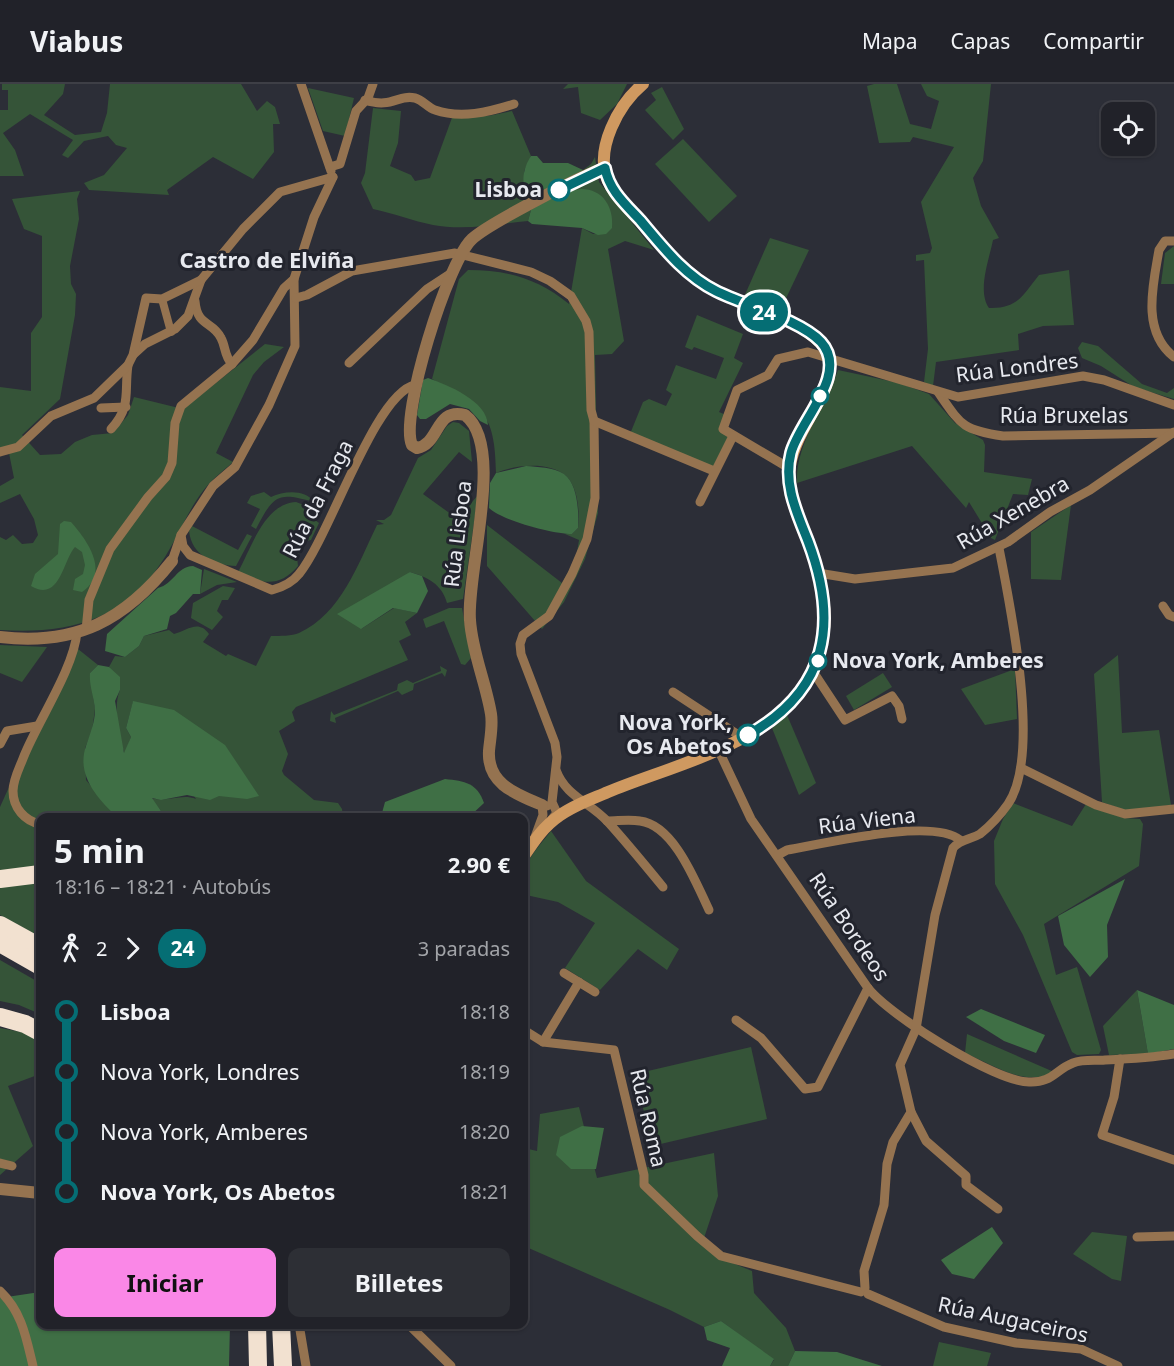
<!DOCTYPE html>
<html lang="es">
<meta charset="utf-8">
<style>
:root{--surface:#212229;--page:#2d2f35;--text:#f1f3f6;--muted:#a2a4a8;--line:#3e3f46;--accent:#fa87e7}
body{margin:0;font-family:"Noto Sans",sans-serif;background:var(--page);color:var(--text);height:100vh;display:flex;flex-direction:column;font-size:22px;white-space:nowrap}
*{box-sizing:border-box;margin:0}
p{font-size:20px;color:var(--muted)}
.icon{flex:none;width:33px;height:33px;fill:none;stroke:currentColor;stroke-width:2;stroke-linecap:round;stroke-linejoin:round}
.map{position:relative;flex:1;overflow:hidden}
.details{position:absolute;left:36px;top:729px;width:492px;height:516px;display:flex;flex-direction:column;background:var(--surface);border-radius:12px;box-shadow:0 2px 4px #0004,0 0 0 2px var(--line)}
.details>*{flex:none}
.badge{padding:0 12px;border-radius:20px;font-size:21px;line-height:39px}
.controls{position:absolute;left:1101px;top:18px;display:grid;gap:12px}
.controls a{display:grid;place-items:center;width:54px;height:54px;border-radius:12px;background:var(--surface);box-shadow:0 2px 4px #0004,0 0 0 2px var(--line);font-size:30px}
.map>.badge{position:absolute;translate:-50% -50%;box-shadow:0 0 0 3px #fff}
.legs{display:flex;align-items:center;gap:9px;height:66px;padding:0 18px;font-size:20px}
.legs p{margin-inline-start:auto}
.summary{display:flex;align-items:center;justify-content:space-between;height:102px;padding:0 18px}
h1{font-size:33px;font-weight:700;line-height:45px}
.cta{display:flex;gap:12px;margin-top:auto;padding:12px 18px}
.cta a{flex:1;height:69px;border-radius:12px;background:var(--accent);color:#111;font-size:24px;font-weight:700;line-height:69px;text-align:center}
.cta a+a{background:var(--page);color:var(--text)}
ul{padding:0 18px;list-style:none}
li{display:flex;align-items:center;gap:21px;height:60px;font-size:22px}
li i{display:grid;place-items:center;width:9px;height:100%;margin:0 8px;background:currentColor}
li i::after{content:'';width:15px;height:15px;margin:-8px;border:4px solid;border-radius:50%;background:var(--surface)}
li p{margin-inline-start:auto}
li:first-child i{background:linear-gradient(#0000 50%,currentColor 0)}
li:last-child i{background:linear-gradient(currentColor 50%,#0000 0)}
header{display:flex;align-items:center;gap:36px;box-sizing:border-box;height:84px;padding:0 30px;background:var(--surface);border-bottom:2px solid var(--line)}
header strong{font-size:28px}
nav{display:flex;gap:33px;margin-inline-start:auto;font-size:21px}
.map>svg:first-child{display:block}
.green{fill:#355438}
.forest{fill:#3f6f45}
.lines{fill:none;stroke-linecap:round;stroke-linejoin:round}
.pedestrian{stroke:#957350;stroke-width:8}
.minor{stroke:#957350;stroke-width:9}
.tertiary{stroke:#957350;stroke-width:12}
.secondary{stroke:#cf9960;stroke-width:12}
.motorway{stroke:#f2e1d0;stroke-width:18}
.line-1-casing{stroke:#fff;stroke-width:14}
.line-1{stroke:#056e74;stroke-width:9}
.stop-1-dot{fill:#fff;stroke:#056e74;stroke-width:3}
.labels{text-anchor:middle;stroke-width:6;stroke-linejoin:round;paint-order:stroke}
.stop-label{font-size:21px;font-weight:bold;fill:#e7e9ef;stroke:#22242d;text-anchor:end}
.street-label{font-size:21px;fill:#e7e9ef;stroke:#22242d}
.neighbourhood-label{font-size:22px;font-weight:bold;fill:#e7e9ef;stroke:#22242d}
</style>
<header>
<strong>Viabus</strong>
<nav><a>Mapa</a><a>Capas</a><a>Compartir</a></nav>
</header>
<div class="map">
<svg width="1174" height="1282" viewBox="0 0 1174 1282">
<rect width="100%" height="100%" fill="#2c2e37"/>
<g class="green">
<path d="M 2,0 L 65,0 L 63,10 L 44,31 L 75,51 L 101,48 L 107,29 L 110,0 L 241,0 L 257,27 L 267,17 L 275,23 L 280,40 L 273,40 L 274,68 L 253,95 L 213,73 L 167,106 L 169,111 L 89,106 L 84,99 L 104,91 L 127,64 L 116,61 L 108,52 L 84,57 L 68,74 L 62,71 L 73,56 L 30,30 L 3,49 L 15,66 L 24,92 L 0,92 L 0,26 L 8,26 L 8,6 L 2,6 Z"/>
<path d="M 568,0 L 627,0 L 617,20 L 600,36 L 581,29 L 578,3 L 563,5 Z"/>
<path d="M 874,0 L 897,0 L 910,40 L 931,45 L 939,17 L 927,12 L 921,0 L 991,0 L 983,77 L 973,94 L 981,122 L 999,154 L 993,156 C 989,176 977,207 989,224 C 1018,225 1023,211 1039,191 L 1069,186 L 1074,241 L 1043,242 L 1018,250 L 1019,266 L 936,278 L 933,302 L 924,298 L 928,265 L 924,176 L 916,177 L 916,171 L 930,169 L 932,164 L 921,118 L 954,63 L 913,53 L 910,58 L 879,59 L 867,2 Z"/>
<path d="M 662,3 L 684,45 L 673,56 L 645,26 L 656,16 L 651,9 Z"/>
<path d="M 308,4 L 354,14 L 345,52 L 323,47 Z"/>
<path d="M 373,24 L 401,27 L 398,59 L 390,82 L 411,91 L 415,97 L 430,94 L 453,31 L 488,32 L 512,27 L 531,72 L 524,87 L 525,107 L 583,91 L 583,86 L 591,80 L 595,73 L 599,98 L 654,166 L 625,157 L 608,165 L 624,257 L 612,270 L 595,271 L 598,429 L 585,475 L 564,518 L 542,545 L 487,482 L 487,441 L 562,499 L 576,474 L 579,456 L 565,450 L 572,450 L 578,444 C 580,428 578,402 565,391 C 548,377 514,381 496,389 C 495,327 482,322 432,295 L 459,195 L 468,186 C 508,186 538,195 569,220 L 582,144 L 593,150 L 606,150 L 531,126 L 528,137 C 497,140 464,147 433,141 C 413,137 393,129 373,125 L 361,99 L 365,89 Z"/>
<path d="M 683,55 L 737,112 L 709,138 L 655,80 Z"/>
<path d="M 80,107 L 77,115 L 79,135 L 70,182 L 71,200 L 76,210 L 75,231 L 60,315 L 22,351 L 40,371 L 61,370 L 75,358 L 92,351 L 113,349 L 128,331 L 134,313 L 183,325 L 265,260 L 284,263 L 264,278 L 253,291 L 216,369 L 233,378 C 223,387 211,396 203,407 C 186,429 177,456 161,479 C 122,538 66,550 0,546 L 0,453 L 6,456 L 13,451 L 22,460 L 33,459 L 38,451 L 34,435 L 20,410 L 0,419 L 0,402 L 14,394 L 9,369 L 0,364 L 0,303 L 31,307 L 31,249 L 42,233 L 42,152 L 24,145 L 12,115 Z"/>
<path d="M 770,154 L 809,166 L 780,227 L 744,213 Z"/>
<path d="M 1174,162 L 1174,200 L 1161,200 L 1165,169 Z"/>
<path d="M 697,231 L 743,250 L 734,274 L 743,279 L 719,328 L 726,331 L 729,352 L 713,383 L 630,350 L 643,318 L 649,315 L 666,322 L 672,310 L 666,306 L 676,281 L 716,295 L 724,274 L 694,263 L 692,266 L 685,263 Z"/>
<path d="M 1082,258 L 1098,262 L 1142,300 L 1167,309 L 1174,304 L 1174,315 L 1134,303 L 1101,282 L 1082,274 L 1078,264 Z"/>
<path d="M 838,286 L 899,299 L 929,310 L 955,339 L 983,356 L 985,361 L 984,388 L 1032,395 L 1028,411 L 1013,410 L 995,456 L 991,454 L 969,418 L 966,424 L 912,362 L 797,399 C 795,359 826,323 838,286 Z"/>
<path d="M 453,338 L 459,339 L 469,347 L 472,378 L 459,368 L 423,410 L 455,433 L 462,430 L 478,411 L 463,515 L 447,519 C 442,500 427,493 410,488 L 361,545 L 394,524 L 417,529 L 405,538 L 411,551 L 399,557 L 408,576 L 296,623 L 292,628 L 295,637 L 279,647 L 288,670 L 282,687 L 284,691 L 314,716 L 338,719 L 342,725 L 343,733 L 181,732 L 161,727 L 151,714 C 167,719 181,709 196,715 L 133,618 L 126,644 L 131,653 L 125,670 C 118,654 113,621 120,606 L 109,583 L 115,572 L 125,573 L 139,562 L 144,552 L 169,546 L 174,550 C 187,547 198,535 209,550 L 203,558 L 226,572 L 228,570 L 256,582 L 271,552 C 280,552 292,552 299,549 C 341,530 358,480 377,441 L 384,440 L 376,436 L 384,436 L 391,431 L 418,374 L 431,366 L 447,342 Z"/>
<path d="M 264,408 L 271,413 C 284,407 305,405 314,418 C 278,408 274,410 256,445 L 251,442 L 260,425 L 247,419 L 251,412 Z"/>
<path d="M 296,418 L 304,421 L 307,430 L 319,439 L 311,456 L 306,457 L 297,473 L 298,482 C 279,504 262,500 238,488 C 252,463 264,420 296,418 Z"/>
<path d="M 1071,421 L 1061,496 L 1031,495 L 1031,448 Z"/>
<path d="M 192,442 L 238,466 L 247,450 L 252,452 L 236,482 C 214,481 192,472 189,447 Z"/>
<path d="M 204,485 L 237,498 L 217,501 L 200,510 Z"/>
<path d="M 223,502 L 235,504 L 228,516 L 222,516 L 217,527 L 223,533 L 212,546 L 191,534 L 193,519 Z"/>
<path d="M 449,524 L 462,524 L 471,574 L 465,581 L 461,580 L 444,537 L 426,544 L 423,535 Z"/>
<path d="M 0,561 L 47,563 L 22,598 L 0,589 Z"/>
<path d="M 73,561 L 98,581 L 90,589 L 95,625 L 92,647 L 85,664 L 86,696 L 117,733 L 40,734 L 40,783 L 0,788 L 0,723 Z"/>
<path d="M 1118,571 L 1122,649 L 1159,646 L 1171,721 L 1127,727 L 1102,718 L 1094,590 Z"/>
<path d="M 440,582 L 447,586 L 445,593 L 442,589 L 414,600 L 413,606 L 402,611 L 398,607 L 335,634 L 336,639 L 330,637 L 331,627 L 334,631 L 397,606 L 398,600 L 407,596 L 413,599 L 441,587 Z"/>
<path d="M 1015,585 L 1017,635 L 985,641 L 961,605 Z"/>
<path d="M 883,589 L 892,603 L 854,626 L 846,612 Z"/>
<path d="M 787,631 L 816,699 L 799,711 L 772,644 Z"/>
<path d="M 1013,719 L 1072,742 L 1086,720 L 1124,734 L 1140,735 L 1143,740 L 1139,782 L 1044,840 L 1056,891 L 1077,883 L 1101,966 L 1099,970 L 1077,971 L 1072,968 L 1023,851 L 995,800 L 994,757 L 1003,735 Z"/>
<path d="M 551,747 L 586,797 L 679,865 L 667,886 L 638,865 L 600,906 L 565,884 L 595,839 L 558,818 L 526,811 C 514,787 537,765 551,747 Z"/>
<path d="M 40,794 L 40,853 L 0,831 L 0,799 Z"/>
<path d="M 0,876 L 40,899 L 40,930 L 19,921 L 0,917 Z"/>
<path d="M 1137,906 L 1148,970 L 1109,971 L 1103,942 Z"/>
<path d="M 0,944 L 27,949 L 40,956 L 40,990 L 8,1002 L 33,1062 L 0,1091 Z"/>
<path d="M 967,950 L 1054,988 C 1025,1004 992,980 965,969 Z"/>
<path d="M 751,963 L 767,1035 L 652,1062 L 635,990 Z"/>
<path d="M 579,1023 L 597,1094 L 714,1069 L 718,1112 L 704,1154 L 730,1178 L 752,1187 L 754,1209 L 786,1244 L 795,1267 L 788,1282 L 770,1282 L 774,1276 L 721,1237 L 704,1243 L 670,1226 L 524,1162 L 524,1064 L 537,1067 L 540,1030 Z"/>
<path d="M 1092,1148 L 1127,1152 L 1121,1197 L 1112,1195 L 1073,1170 Z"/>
<path d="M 939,1258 L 991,1269 L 987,1282 L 933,1282 Z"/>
</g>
<g class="forest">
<path d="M 531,72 L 537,72 L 543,79 L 568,79 L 583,86 L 583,91 L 537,113 L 529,112 C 520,100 523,84 531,72 Z"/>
<path d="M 581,105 C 603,105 614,123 612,144 L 606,150 L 598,151 L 582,144 L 532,140 L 528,137 L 531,126 C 548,116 563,108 581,105 Z"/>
<path d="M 428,294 C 448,301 487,317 488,341 L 480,337 L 469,325 L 450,320 L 426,335 L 420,335 L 417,331 L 423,296 Z"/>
<path d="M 526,382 C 537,383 554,383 564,390 C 578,400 579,429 578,444 L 572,450 C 553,450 503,437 489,424 L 490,399 L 496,389 Z"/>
<path d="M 64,437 L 71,438 C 87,456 111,489 82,508 L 73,506 L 75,495 L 83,490 L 85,481 L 82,468 L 75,463 C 63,476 60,519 31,502 L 35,490 L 58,470 L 60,440 Z"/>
<path d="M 193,482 L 202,486 L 200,510 L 193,510 L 176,529 L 170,532 L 167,545 L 144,552 L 139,562 L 125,573 L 105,567 L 107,550 L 158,504 C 174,500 176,483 193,482 Z"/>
<path d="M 410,488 L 422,492 L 428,507 L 417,529 L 393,524 L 361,545 L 337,530 Z"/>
<path d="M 98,581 L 109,583 L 120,593 L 120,606 L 115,617 L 124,669 L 131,653 L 126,644 L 133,617 L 174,626 L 225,661 L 259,712 L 247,715 L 219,712 L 210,716 L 187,711 L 161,716 L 152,714 L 161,727 L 181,732 L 258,733 L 117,733 C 97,714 76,691 86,662 C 90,650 95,638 95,626 C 94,612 89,602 90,589 Z"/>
<path d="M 445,695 C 465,697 477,699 484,719 L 469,733 L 386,734 L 382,729 L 385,718 Z"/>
<path d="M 1125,795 L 1107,841 L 1108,873 L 1090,893 L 1064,861 L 1058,832 Z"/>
<path d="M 1137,906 L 1174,921 L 1174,965 L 1148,970 Z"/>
<path d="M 981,925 L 1045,951 L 1036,969 L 1004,957 L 966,933 Z"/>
<path d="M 582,1042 L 604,1044 L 596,1085 L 571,1085 L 556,1071 L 560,1053 Z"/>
<path d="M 992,1143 L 1003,1159 L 974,1195 L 952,1190 L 941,1176 Z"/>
<path d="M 40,1208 L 40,1240 L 230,1241 L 229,1282 L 0,1282 L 0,1214 Z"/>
<path d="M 721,1237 L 774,1275 L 770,1282 L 722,1282 L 730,1264 L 707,1256 L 704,1243 Z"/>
<path d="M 795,1267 L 837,1268 L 882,1282 L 788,1282 Z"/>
</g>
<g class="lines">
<path class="pedestrian" d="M 162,215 L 171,248"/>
<g class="minor">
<path d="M 301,0 L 331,87"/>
<path d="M 365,16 C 392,25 398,10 415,14 C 423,16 428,24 435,26 C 461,35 489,28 514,20"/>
<path d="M 330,83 L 340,80 L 356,27 L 368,14 L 373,0"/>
<path d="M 1174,157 L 1165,157 L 1159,166 C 1153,201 1141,247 1174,273"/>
<path d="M 294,195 L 295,262 L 269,321 L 235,383 L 213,402 L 181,451 L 183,462 L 190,471 L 272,506 C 283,503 292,499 299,490 C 329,454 375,309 415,301"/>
<path d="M 296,214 L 307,211 L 352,187 L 455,169 L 531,188 L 550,197 L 571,212 L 586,237 L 589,248 L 591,326 L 594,337 L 595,414 L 587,455 L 572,490 L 549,532 L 523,551 L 520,560 L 521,570 L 555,659 L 557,673 L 552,718 L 557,729 L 552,735"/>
<path d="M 195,217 C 197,243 213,237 221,254 C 226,263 224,272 232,280"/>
<path d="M 134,270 L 145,260 L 175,245 L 188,232 L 201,196 L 243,145 L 280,108 L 333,93"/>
<path d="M 349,279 L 427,205 L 453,188"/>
<path d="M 938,308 C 961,341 962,346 1003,352 L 1173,349"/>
<path d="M 101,324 L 126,323"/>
<path d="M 594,337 L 714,387"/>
<path d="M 111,345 C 132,322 124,308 128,281"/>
<path d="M 0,368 L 18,363 L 51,332 L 94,314 L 128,281 L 133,271 L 146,214 L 162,215 L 201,196"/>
<path d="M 790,380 L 784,381 L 723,345 L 737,306 L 768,291 L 778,275 L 808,268 L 958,313 L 1083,292 L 1104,296 L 1174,321"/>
<path d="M 700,418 L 733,352"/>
<path d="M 172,477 L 181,451"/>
<path d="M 818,489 L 855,495 L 953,484 L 1008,458 L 1050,428 L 1090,406 L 1174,348"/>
<path d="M 1163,522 L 1169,531 L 1174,533"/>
<path d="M 86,546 L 89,516 L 110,465 L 148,413 L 166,393 L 172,379 L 175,339 L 181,322 L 232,280 L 253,256 L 284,204 L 294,195 L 314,133 L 333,93"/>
<path d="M 814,589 L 845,636 L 892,612 L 899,622 L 902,635"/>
<path d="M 673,608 L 743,654"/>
<path d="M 0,660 L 7,647 L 37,642"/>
<path d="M 718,665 L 751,735 L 868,904 C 889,931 995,998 1029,998 C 1052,999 1055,986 1073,979 C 1083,975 1095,977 1105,976 C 1128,975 1151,974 1174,970"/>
<path d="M 1021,684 L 1096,721 L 1125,730 L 1174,725"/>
<path d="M 556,686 C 566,713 590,718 608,738 C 627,759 645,781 663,803"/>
<path d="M 80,734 L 113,734"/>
<path d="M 607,737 C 618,737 629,735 640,737 C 674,741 696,799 709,826"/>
<path d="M 40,740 C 25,737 13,724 13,707 C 13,695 20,683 24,672 C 38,637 74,584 77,548"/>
<path d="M 535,753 L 543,731 L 542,721 L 547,722"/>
<path d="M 778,771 L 787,766 C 823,760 933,733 960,756"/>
<path d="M 564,889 L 595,908"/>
<path d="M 736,936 L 761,954 L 805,1005 L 818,1003 L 868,904"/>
<path d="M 524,946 L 543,958 L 614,966 L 644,1091 L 644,1101 L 697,1152 L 721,1172 L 861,1208"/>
<path d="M 543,958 L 579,898"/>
<path d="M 1120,975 L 1114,1013 L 1102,1051 L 1174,1076"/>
<path d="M 911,1028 L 926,1057 L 966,1092 L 966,1101 L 998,1125"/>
<path d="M 0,1079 L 12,1082"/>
<path d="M 1137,1153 L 1174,1152"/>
<path d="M 865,1204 L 864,1187 L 884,1121 L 887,1080 L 893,1058 L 911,1028 L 900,981 L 916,945 L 935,831 L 953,764 C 961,755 970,756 980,750 C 990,742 1001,730 1008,720 C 1042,670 1010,522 999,464"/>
<path d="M 0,1207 C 22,1228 26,1253 33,1282"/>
<path d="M 868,1210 L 944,1243 L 1016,1259 L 1081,1265 L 1118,1282"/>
<path d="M 299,1240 L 306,1282"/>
<path d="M 408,1240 L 451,1282"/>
</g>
<g class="tertiary">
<path d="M 0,553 C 77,562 125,536 172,477"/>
<path d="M 542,721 C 516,710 487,700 489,667 C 490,655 493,642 491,630 C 486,599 472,568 470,536 C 466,489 506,362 465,331 C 435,323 440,360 417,364 L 412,361 C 399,332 448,177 472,155 C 488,140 584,90 605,84"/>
<path d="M 0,1105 L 40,1109"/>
</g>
<path class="secondary" d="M 524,772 C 534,757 544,742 559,732 C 574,721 592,715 608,708 C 688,675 816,651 824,545 C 827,514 818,483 807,455 C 799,435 789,414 789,392 C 789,350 835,309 830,277 C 824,240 743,222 713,205 C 687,191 668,169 649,147 C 635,131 617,116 608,97 C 594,65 619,20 643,0"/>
<g class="motorway">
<path d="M 0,795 L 40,790"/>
<path d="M 0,841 L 40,863"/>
<path d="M 0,859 L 40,882"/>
<path d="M 0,933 L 25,940 L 40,948"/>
<path d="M 257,1240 L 258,1282"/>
<path d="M 281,1240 L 283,1282"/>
</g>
</g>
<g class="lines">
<g class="line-1-casing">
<path id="line-1" d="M 559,106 L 605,84 C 609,106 625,120 640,136 C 662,162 684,191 716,207 C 744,221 801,236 821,258 C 850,290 799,337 791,369 C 783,400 797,429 808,457 C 839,539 828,606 748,651"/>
</g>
<use href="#line-1" class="line-1"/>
</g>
<g class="stop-1-dot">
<circle cx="559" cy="106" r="10"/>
<circle cx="820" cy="312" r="8"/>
<circle cx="818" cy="577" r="8"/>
<circle cx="748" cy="651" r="10"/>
</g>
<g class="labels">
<g class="stop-label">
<text x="542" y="113">Lisboa</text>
<text x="832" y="584" text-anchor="start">Nova York, Amberes</text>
<text x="732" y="646">Nova York,<tspan x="732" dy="24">Os Abetos</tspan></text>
</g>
<g class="street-label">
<text transform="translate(1017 284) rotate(-7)" y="7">Rúa Londres</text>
<text x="1064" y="339">Rúa Bruxelas</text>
<text transform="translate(318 415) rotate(-63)" y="7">Rúa da Fraga</text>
<text transform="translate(1013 429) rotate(-30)" y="7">Rúa Xenebra</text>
<text transform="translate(458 450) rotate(-83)" y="7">Rúa Lisboa</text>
<text transform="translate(867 737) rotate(-7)" y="7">Rúa Viena</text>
<text transform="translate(849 843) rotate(56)" y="7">Rúa Bordeos</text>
<text transform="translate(648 1034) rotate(77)" y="7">Rúa Roma</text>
<text transform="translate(1013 1236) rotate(12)" y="7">Rúa Augaceiros</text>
</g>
<g class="neighbourhood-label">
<text x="267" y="184">Castro de Elviña</text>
</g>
</g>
</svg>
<div class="controls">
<a><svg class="icon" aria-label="locate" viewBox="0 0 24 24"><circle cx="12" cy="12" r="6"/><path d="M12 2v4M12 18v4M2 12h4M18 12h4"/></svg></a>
</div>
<b class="badge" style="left:764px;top:228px;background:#056e74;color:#fff">24</b>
<section class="details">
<div class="summary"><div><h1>5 min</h1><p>18:16 – 18:21 · Autobús</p></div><b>2.90 €</b></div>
<div class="legs"><svg class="icon" aria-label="walk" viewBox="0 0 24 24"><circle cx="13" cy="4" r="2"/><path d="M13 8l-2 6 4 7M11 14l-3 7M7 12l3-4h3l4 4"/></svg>2<svg class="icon" aria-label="forward" viewBox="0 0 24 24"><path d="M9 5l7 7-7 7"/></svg><b class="badge" style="background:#056e74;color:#fff">24</b><p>3 paradas</p></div>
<ul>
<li><i style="color:#056e74"></i><b>Lisboa</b><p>18:18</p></li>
<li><i style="color:#056e74"></i><span>Nova York, Londres</span><p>18:19</p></li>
<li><i style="color:#056e74"></i><span>Nova York, Amberes</span><p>18:20</p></li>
<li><i style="color:#056e74"></i><b>Nova York, Os Abetos</b><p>18:21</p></li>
</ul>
<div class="cta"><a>Iniciar</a><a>Billetes</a></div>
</section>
</div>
